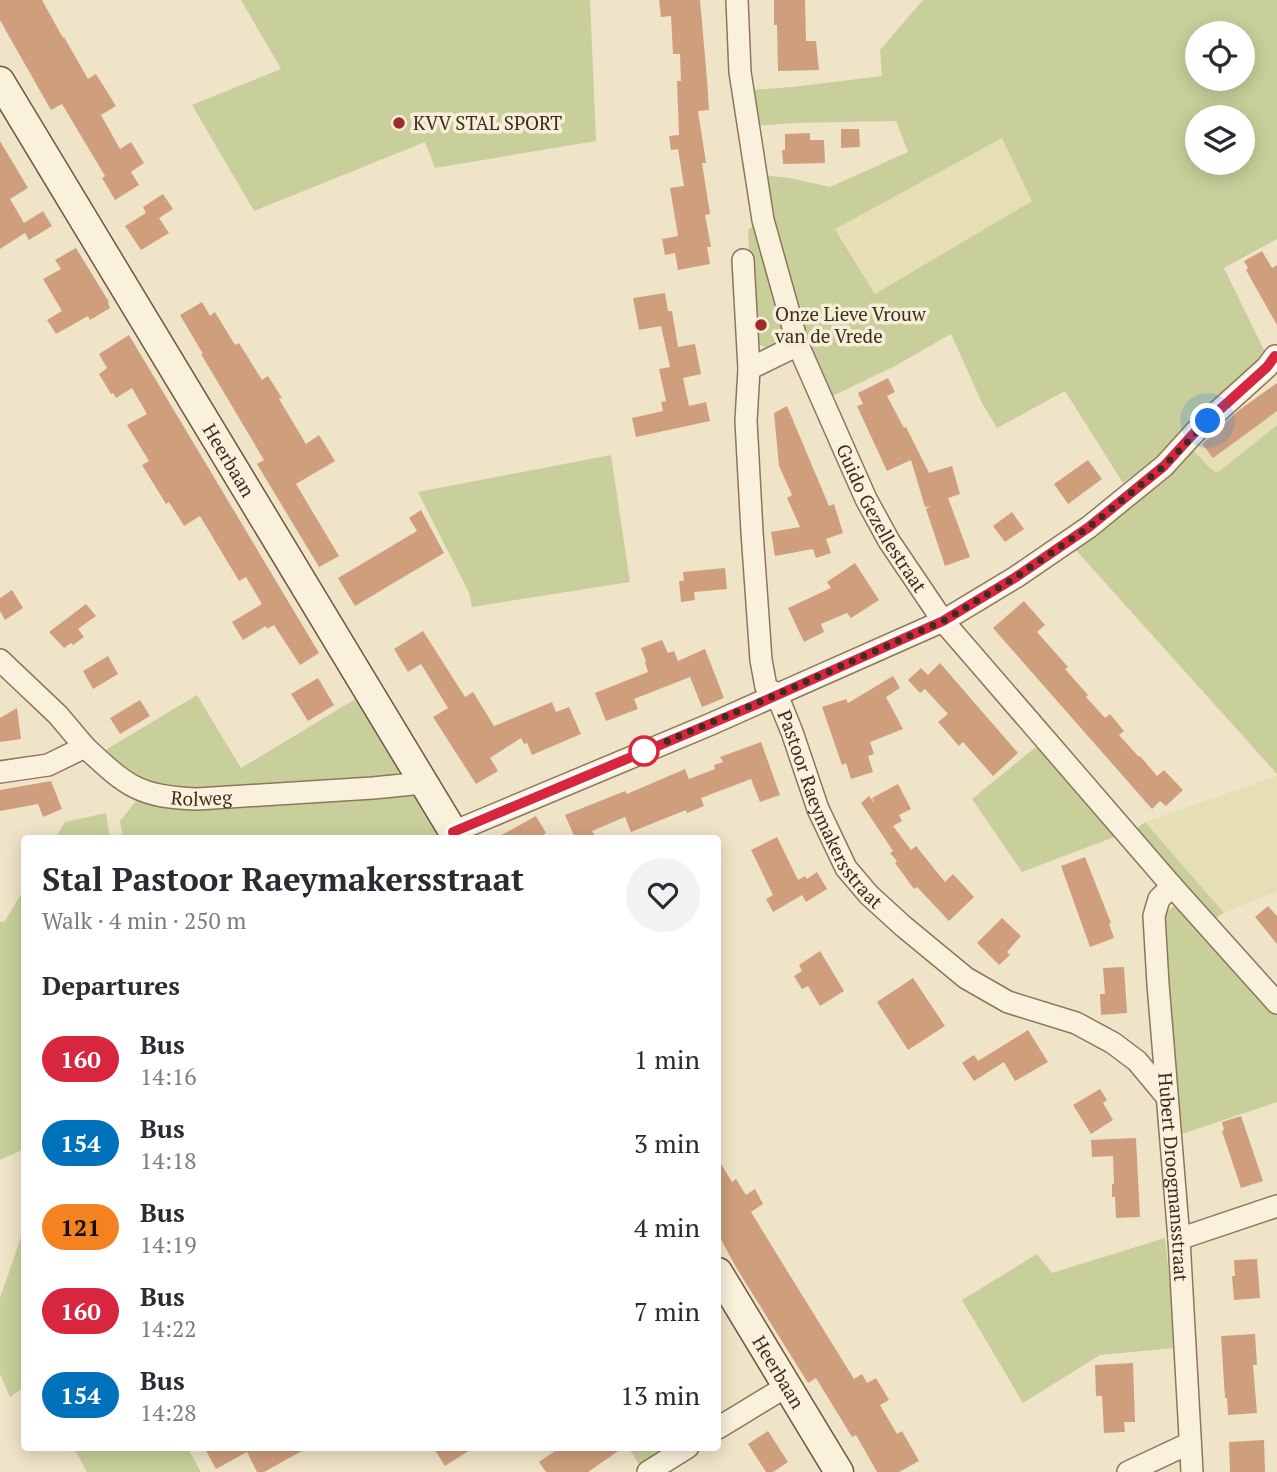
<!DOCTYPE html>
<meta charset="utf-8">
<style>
:root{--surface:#fff;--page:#f2f2f3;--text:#2b2b33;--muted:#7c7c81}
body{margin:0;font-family:"PT Serif",serif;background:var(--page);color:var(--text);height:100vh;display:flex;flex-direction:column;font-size:26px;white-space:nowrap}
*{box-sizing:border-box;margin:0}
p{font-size:23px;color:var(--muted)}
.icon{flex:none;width:38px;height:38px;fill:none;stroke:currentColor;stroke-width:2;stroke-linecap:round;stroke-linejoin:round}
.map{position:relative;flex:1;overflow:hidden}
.panel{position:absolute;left:21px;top:835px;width:700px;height:616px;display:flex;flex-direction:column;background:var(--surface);border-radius:7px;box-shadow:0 4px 18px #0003}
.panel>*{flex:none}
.badge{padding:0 14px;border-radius:23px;font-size:24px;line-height:46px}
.tools{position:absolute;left:1185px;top:21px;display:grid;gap:14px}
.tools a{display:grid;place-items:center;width:70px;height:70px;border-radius:50%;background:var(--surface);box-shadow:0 4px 18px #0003;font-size:35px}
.you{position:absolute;width:35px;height:35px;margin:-18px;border:5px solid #fff;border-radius:50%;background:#1a73e8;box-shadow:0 0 0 10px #1a73e833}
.map>.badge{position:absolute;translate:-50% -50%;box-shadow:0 0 0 4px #fff}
h2{padding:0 21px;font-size:26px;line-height:63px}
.round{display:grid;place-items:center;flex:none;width:74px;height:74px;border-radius:37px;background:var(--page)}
.headline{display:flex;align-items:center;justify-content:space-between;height:119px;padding:0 21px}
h1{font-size:33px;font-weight:600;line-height:52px}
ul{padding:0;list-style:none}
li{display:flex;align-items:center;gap:21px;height:84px;padding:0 21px}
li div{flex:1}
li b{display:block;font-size:26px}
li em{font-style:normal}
li .badge{min-width:77px;font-weight:700;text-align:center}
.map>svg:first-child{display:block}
.farmland{fill:#e6deb5}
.green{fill:#c9cf9b;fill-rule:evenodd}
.building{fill:#cf9f7d}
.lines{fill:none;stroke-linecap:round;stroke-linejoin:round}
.street-casing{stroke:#8d765c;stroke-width:24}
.secondary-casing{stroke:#6f573f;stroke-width:31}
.street{stroke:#faf1dc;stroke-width:21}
.secondary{stroke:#faf1dc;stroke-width:28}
.line-casing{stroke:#fff;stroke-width:16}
.line{stroke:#d7263d;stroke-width:10}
.walk{stroke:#3d2e20;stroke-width:7;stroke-dasharray:0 12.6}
.poi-dot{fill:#9e2a2b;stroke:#f7eed8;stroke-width:2.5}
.stop-dot{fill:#fff;stroke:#d7263d;stroke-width:3.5}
.labels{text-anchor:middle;stroke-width:7;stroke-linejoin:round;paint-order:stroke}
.poi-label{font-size:19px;fill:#3d2e20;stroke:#f7eed8;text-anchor:start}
.street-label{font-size:19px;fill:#3d2e20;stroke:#f7eed8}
</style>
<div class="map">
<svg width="1277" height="1472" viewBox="0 0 1277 1472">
<rect width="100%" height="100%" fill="#f0e4c8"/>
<g class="farmland">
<path d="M 1002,138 L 1033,201 L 875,294 L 840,235 L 834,229 Z"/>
<path d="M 1274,385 L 1277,388 L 1277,425 L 1217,473 L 1208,466 L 1191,448 L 1199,439 Z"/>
<path d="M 1277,776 L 1277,891 L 1224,913 L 1145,822 Z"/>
</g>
<g class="green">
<path d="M 241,0 L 590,0 L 596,141 L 435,168 L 425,142 L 254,211 L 192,105 L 281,69 Z"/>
<path d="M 923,0 L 1277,0 L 1277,239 L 1224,268 L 1265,352 L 1261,364 L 1177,442 L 1123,483 L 1065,391 L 997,428 L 982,403 L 951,334 L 895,366 L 826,399 L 814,370 L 761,175 L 790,178 L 830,187 L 908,152 L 896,121 L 794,123 L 754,126 L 750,90 L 792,87 L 882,76 L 880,50 ZM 1197,33 L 1242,33 L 1242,79 L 1197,79 ZM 1197,117 L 1242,117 L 1242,163 L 1197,163 ZM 1002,138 L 1032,201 L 875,294 L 835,229 Z"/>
<path d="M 752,227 L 757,230 L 785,329 C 783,340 777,344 767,348 L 758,344 L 753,329 L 748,230 Z"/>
<path d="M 1277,425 L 1277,774 L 1073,547 L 1135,504 L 1191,448 L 1208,466 L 1217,473 Z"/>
<path d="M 611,455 L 630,582 L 472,607 L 469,593 L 418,492 Z"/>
<path d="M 197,695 L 241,768 L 357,698 L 400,769 L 395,775 L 389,779 L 220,789 L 162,787 L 133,775 L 102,752 Z"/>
<path d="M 1037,746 L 1117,836 L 1022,872 L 972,799 Z"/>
<path d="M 407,794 L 416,797 L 441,838 L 123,838 L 120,821 L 136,801 L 153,805 L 175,807 Z"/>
<path d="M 106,813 L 110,838 L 55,838 L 65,822 Z"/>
<path d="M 1145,822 L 1224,913 L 1214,919 L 1135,830 Z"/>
<path d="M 24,889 L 24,1149 L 0,1160 L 0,922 L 5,921 Z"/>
<path d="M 1175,906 L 1184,908 L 1277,1014 L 1277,1102 L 1179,1135 L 1165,914 L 1170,909 Z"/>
<path d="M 24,1228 L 24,1387 L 10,1397 L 0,1374 L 0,1298 Z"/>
<path d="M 1165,1238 L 1175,1334 L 1175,1348 L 1100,1355 L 1023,1403 L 962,1300 L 1037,1254 L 1052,1273 Z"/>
<path d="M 73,1447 L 187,1447 L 201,1472 L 87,1472 Z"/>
<path d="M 628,1447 L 669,1447 L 640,1466 Z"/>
</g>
<g class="building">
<path d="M 0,0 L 42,0 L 63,38 L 64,37 L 88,79 L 96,74 L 116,106 L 101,115 L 120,149 L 131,142 L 144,163 L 131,172 L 139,185 L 115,200 L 102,178 L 105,176 L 62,104 L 51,110 L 10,38 L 0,20 Z"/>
<path d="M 659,0 L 700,0 L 707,79 L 709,110 L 698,111 L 706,163 L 702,163 L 710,214 L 705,215 L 711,247 L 707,247 L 710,264 L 678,270 L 675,253 L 665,255 L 662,239 L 678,236 L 670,188 L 684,186 L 678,149 L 671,150 L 669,136 L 679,135 L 677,81 L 681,81 L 680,54 L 673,54 L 671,16 L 661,17 Z"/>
<path d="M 774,0 L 805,0 L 806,41 L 816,41 L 819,70 L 778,71 L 777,25 L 774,25 Z"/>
<path d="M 841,129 L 859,129 L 860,147 L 841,148 Z"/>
<path d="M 810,133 L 810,140 L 824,140 L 825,163 L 783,164 L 782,150 L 785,150 L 785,134 Z"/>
<path d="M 0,141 L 28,188 L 10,199 L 24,223 L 43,211 L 52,226 L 29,240 L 25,233 L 0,249 Z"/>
<path d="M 163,194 L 173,209 L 159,218 L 169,233 L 141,250 L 125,226 L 146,213 L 143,207 Z"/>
<path d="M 76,248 L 109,302 L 108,303 L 110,308 L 90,320 L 88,316 L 56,334 L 47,320 L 62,311 L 43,279 L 61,269 L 55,260 Z"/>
<path d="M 1262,251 L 1272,268 L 1277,265 L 1277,325 L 1246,270 L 1248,268 L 1244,261 Z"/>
<path d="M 665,293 L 668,311 L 672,311 L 678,347 L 695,344 L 701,374 L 683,378 L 689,406 L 706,402 L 710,421 L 636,437 L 632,418 L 663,411 L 661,402 L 666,401 L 659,369 L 670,367 L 661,326 L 639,330 L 633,298 Z"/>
<path d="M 202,302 L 210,316 L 215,312 L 235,345 L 239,343 L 262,380 L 268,376 L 282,398 L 279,399 L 306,444 L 319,435 L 335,461 L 296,484 L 339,556 L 319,567 L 257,464 L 264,460 L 201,354 L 203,354 L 180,315 Z"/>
<path d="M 129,335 L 319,653 L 300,665 L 274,625 L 267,629 L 266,626 L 243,640 L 232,622 L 262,604 L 246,577 L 239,581 L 200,516 L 184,526 L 169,502 L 166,504 L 142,465 L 149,461 L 127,425 L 147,414 L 132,388 L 116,398 L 113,393 L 111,394 L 99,374 L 107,368 L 99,354 Z"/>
<path d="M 888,378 L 895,392 L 887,396 L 904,428 L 906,427 L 929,473 L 952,466 L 960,494 L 948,498 L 970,557 L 945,566 L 926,509 L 930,506 L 925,507 L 911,460 L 887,471 L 857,406 L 863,404 L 858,393 Z"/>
<path d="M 1277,383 L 1277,411 L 1213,458 L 1202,444 L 1238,411 Z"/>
<path d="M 787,406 L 829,506 L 834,504 L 843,533 L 826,539 L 831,553 L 816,558 L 813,549 L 775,556 L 771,532 L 800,527 L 787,498 L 792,495 L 779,466 L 774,413 Z"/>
<path d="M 1088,460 L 1102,479 L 1068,504 L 1054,484 Z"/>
<path d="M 421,510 L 444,553 L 355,606 L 338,578 L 417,531 L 409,518 Z"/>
<path d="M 1012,512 L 1024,529 L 1005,542 L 993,526 Z"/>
<path d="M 855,563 L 879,600 L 851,618 L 847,613 L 821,624 L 824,632 L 804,642 L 788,608 L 831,588 L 827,582 Z"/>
<path d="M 725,568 L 727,589 L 694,592 L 695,600 L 681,602 L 679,581 L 684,581 L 683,572 Z"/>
<path d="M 12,590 L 23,608 L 5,620 L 0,611 L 0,598 Z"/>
<path d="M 1024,601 L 1045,625 L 1037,632 L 1068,667 L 1065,669 L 1088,695 L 1086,697 L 1105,718 L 1110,714 L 1124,731 L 1119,735 L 1139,757 L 1140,756 L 1157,776 L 1164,770 L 1183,790 L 1166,806 L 1160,801 L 1152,809 L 993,628 Z"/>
<path d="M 86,604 L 96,616 L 78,629 L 84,637 L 73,645 L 71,643 L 64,648 L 49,632 Z"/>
<path d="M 423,631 L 465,697 L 473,692 L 494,726 L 552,702 L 556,712 L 569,707 L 581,734 L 532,755 L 527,743 L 524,744 L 521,738 L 490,758 L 498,771 L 476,784 L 433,717 L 448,708 L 421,664 L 408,672 L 394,649 Z"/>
<path d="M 662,640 L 668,653 L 674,651 L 678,661 L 705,649 L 724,698 L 702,707 L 690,677 L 634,699 L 638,709 L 606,721 L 595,693 L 648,672 L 645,662 L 646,661 L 641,648 Z"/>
<path d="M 108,656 L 118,674 L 93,689 L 83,671 Z"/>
<path d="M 940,663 L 1018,753 L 993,776 L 963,742 L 959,746 L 938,722 L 948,714 L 925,689 L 920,693 L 908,680 L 921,668 L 928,675 Z"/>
<path d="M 893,676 L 900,688 L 886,697 L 903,729 L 870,742 L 874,754 L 868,756 L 873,772 L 851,779 L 846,763 L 842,765 L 822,707 L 846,699 L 848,703 Z"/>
<path d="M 318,678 L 334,705 L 308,721 L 291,694 Z"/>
<path d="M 140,700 L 150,716 L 120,734 L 110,718 Z"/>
<path d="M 17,708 L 21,739 L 0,742 L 0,718 Z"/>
<path d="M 761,742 L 780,795 L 760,802 L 751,779 L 701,798 L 704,806 L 687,813 L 686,810 L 631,832 L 625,817 L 592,831 L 596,838 L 575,838 L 565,815 L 625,791 L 627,794 L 685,769 L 689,779 L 715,769 L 714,765 L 723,762 L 720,757 Z"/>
<path d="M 51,781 L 62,809 L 43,817 L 38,804 L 0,811 L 0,790 Z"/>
<path d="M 898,784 L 911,809 L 899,815 L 902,821 L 893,826 L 911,850 L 916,846 L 945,882 L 953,874 L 974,897 L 949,921 L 917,887 L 914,889 L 895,863 L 897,861 L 890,853 L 893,851 L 861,803 L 869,796 L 875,804 L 872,798 Z"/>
<path d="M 536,816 L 546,833 L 537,838 L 496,838 Z"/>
<path d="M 777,837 L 798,880 L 805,876 L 807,879 L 817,872 L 827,889 L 806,902 L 802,895 L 773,912 L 766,899 L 773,895 L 751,850 Z"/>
<path d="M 1085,857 L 1111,923 L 1109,924 L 1114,938 L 1090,947 L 1061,866 Z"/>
<path d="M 1268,906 L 1277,916 L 1277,944 L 1255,917 Z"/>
<path d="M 1002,918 L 1021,936 L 1007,952 L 1010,955 L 999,965 L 977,943 Z"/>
<path d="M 820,951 L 844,991 L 820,1006 L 808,986 L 802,989 L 794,976 L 802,971 L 799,965 Z"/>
<path d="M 1124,967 L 1127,1013 L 1101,1015 L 1100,994 L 1105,994 L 1103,968 Z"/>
<path d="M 913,978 L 945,1026 L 908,1050 L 877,1002 Z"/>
<path d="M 1028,1030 L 1048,1062 L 1015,1081 L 1004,1062 L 974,1081 L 962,1063 L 974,1055 L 978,1061 Z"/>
<path d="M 1100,1089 L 1107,1100 L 1103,1103 L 1113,1120 L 1091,1134 L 1073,1105 Z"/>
<path d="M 1241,1116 L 1263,1181 L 1241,1188 L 1222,1131 L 1224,1130 L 1222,1122 Z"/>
<path d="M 1136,1138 L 1140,1217 L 1116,1218 L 1115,1197 L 1112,1197 L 1112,1184 L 1114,1184 L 1113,1156 L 1092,1157 L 1091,1140 Z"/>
<path d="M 718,1159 L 732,1182 L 736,1179 L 746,1195 L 755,1189 L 763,1204 L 751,1212 L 773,1248 L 854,1379 L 862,1374 L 867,1383 L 876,1378 L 889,1400 L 880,1405 L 897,1434 L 902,1431 L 919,1461 L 899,1472 L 877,1472 L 856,1435 L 852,1437 L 816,1378 L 808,1383 L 737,1269 L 718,1234 Z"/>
<path d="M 1257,1259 L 1260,1298 L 1234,1300 L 1232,1276 L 1235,1276 L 1234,1260 Z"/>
<path d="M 1255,1334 L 1257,1365 L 1253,1365 L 1257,1413 L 1228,1415 L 1227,1398 L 1225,1398 L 1221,1336 Z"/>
<path d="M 1133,1363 L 1135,1422 L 1124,1422 L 1125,1432 L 1104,1433 L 1102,1396 L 1096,1396 L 1095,1365 Z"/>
<path d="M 768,1431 L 788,1462 L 773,1472 L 766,1472 L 748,1444 Z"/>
<path d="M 1264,1440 L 1265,1472 L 1230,1472 L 1229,1442 Z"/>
<path d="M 204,1447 L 309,1447 L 264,1472 L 257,1472 L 247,1452 L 216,1469 Z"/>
<path d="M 433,1447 L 475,1447 L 445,1466 Z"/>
<path d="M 561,1447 L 624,1447 L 588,1472 L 546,1472 L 539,1462 Z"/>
</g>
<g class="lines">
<g class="street-casing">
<g id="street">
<path id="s1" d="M 737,0 L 740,72 L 763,220 L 798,345 L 866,499 L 889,541 L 943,621 L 1172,886 L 1277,1003"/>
<path d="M 743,260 L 749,369"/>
<path id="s2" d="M 798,345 L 749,369 L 746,421 L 752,532 L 761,660 L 766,687 L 777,695 L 792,732 L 818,809 L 846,868 L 869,895 L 903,926 L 966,978 L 1008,1002 L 1076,1023 L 1113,1043 L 1137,1061 L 1167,1097"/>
<path d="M 0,660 L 58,715 L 85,747"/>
<path id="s3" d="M 0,772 L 48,765 L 85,747 C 127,786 138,797 197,799 L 373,788 L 423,783"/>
<path d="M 453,832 L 711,724 L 943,621 L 1016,577 L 1089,527 L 1164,466 L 1195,432 L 1267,367 L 1275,356"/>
<path id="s4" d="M 1172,886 L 1159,899 L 1154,916 L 1158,984 L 1179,1239 L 1192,1472"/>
<path d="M 1179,1239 L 1277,1206"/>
<path d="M 718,1428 L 787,1386"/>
<path d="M 648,1472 L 688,1447"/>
<path d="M 1128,1472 L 1190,1443"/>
</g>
</g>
<g class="secondary-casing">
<g id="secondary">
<path id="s5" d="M 0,81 L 457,838"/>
<path id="s6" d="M 718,1272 L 839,1472"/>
</g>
</g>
<use href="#street" class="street"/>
<use href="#secondary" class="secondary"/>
</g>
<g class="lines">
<g class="line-casing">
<path id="line" d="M 453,832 L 755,705 L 943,621 L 1016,577 L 1089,527 L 1164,466 L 1195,432 L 1267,367 L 1275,356"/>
</g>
<use href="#line" class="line"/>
<path class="walk" d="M 644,751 L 776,695 L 943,621 L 1016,577 L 1089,527 L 1164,466 L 1208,421"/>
</g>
<g class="poi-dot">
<circle cx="399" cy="123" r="7"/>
<circle cx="761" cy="325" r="7"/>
</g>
<circle class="stop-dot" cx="644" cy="751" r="14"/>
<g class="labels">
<g class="poi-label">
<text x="413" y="130">KVV STAL SPORT</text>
<text x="775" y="321">Onze Lieve Vrouw<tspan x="775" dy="22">van de Vrede</tspan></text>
</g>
<g class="street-label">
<text dy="7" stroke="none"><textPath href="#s5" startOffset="443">Heerbaan</textPath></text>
<text dy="7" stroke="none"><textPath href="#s1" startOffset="544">Guido Gezellestraat</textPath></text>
<text dy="7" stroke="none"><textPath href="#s3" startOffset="222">Rolweg</textPath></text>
<text dy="7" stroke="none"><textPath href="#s2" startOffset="514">Pastoor Raeymakersstraat</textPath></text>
<text dy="7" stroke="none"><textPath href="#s4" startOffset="298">Hubert Droogmansstraat</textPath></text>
<text dy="7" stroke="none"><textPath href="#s6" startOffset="117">Heerbaan</textPath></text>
</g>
</g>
</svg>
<div class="tools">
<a><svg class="icon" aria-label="locate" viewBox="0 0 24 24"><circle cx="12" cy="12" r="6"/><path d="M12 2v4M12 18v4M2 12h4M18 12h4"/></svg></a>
<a><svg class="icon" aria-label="layers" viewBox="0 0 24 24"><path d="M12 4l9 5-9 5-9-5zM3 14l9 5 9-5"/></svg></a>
</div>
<div class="you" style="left:1208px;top:421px"></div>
<section class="panel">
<div class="headline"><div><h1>Stal Pastoor Raeymakersstraat</h1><p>Walk · 4 min · 250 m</p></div><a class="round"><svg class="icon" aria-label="heart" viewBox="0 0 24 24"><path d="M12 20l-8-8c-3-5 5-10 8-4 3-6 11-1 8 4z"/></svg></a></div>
<h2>Departures</h2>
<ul>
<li><span class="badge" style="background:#d7263d;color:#fff">160</span><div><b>Bus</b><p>14:16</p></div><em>1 min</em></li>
<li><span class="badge" style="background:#0072bc;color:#fff">154</span><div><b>Bus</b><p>14:18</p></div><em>3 min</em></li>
<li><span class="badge" style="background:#f58220;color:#111">121</span><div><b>Bus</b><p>14:19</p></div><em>4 min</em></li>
<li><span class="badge" style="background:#d7263d;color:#fff">160</span><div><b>Bus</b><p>14:22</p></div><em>7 min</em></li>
<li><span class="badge" style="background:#0072bc;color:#fff">154</span><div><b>Bus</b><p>14:28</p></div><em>13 min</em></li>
</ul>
</section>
</div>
